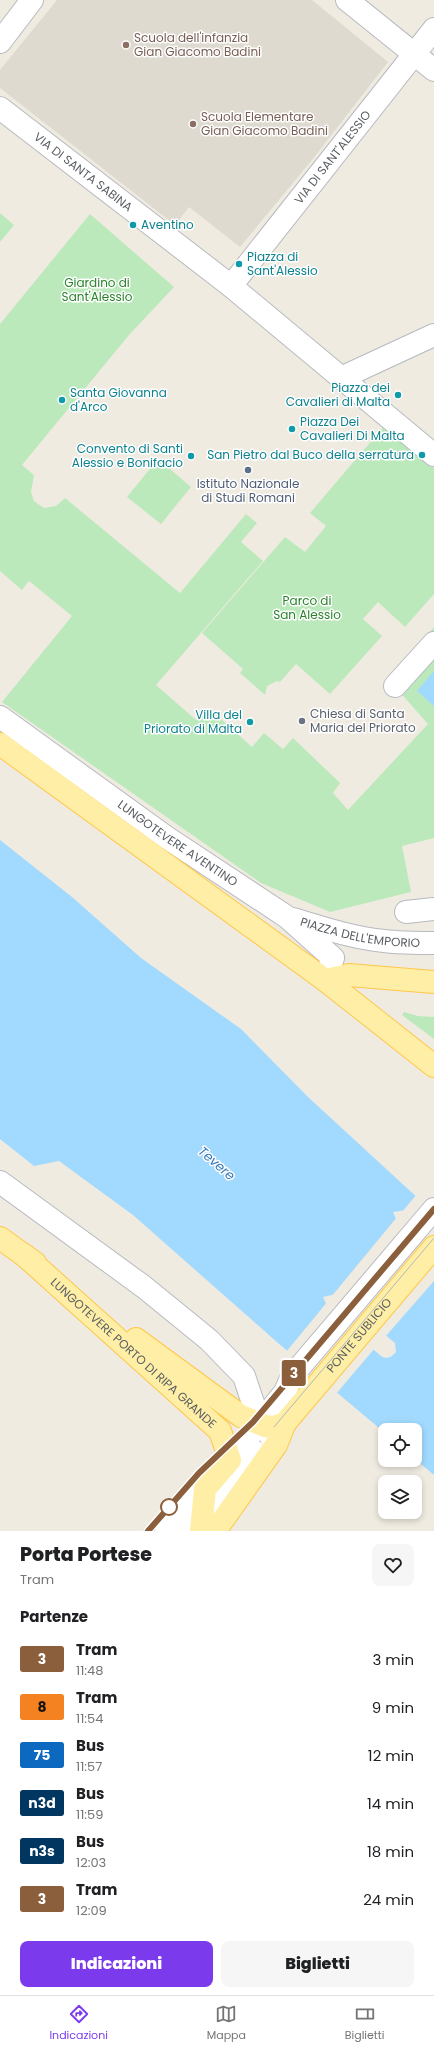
<!DOCTYPE html>
<html lang="it">
<style>
:root{--surface:#fff;--page:#f6f6f6;--text:#202124;--muted:#757577;--line:#e0e0e0;--accent:#7c3aed}
body{margin:0;font-family:Poppins,sans-serif;background:var(--page);color:var(--text);height:100vh;display:flex;flex-direction:column;font-size:15px;white-space:nowrap}
*{box-sizing:border-box;margin:0}
p{font-size:13px;color:var(--muted)}
.icon{flex:none;width:22px;height:22px;fill:none;stroke:currentColor;stroke-width:2;stroke-linecap:round;stroke-linejoin:round}
.map{position:relative;height:1531px;overflow:hidden}
.drawer{display:flex;flex-direction:column;background:var(--surface);flex:1}
.drawer>*{flex:none}
.badge{padding:0 8px;border-radius:3px;font-size:14px;line-height:26px}
.buttons{position:absolute;left:378px;top:1423px;display:grid;gap:8px}
.buttons a{display:grid;place-items:center;width:44px;height:44px;border-radius:8px;background:var(--surface);box-shadow:0 2px 6px #0003;font-size:20px}
.map>.badge{position:absolute;translate:-50% -50%;box-shadow:0 0 0 2px #fff}
h2{padding:0 20px;font-size:15px;line-height:36px}
.round{display:grid;place-items:center;flex:none;width:42px;height:42px;border-radius:8px;background:var(--page)}
.summary{display:flex;align-items:center;justify-content:space-between;height:68px;padding:0 20px}
h1{font-size:19px;font-weight:800;line-height:30px}
.primary-button{display:flex;gap:8px;margin-top:auto;padding:8px 20px}
.primary-button a{flex:1;height:46px;border-radius:8px;background:var(--accent);color:#fff;font-size:16px;font-weight:800;line-height:46px;text-align:center}
.primary-button a+a{background:var(--page);color:var(--text)}
ul{padding:0;list-style:none}
li{display:flex;align-items:center;gap:12px;height:48px;padding:0 20px}
li div{flex:1}
li b{display:block;font-size:15px}
li em{font-style:normal}
li .badge{min-width:44px;font-weight:700;text-align:center}
.tabs{display:flex;justify-content:space-around;align-items:center;height:56px;border-top:1px solid var(--line);background:var(--surface);font-size:11px;color:var(--muted)}
.tabs a{display:grid;justify-items:center;gap:2px}
.tabs .selected{color:var(--accent)}
.map>svg:first-child{display:block}
.education{fill:#dedad0}
.green{fill:#bce9bb}
.water{fill:#a1d9ff;fill-rule:evenodd}
.pier{fill:#efebe1}
.lines{fill:none;stroke-linecap:round;stroke-linejoin:round}
.minor-casing{stroke:#b7bac0;stroke-width:24}
.major-casing{stroke:#ffc74a;stroke-width:24}
.minor{stroke:#fff;stroke-width:22}
.major{stroke:#ffeea6;stroke-width:22}
.tram{stroke:#b5b6b7;stroke-width:1}
.line-casing{stroke:#fff;stroke-width:9}
.line{stroke:#8b5e3c;stroke-width:6}
.education-dot{fill:#8d6e63;stroke:#fff;stroke-width:1.5}
.culture-dot{fill:#0f9aa8;stroke:#fff;stroke-width:1.5}
.service-dot{fill:#5c6f8a;stroke:#fff;stroke-width:1.5}
.worship-dot{fill:#6b7280;stroke:#fff;stroke-width:1.5}
.stop-dot{fill:#fff;stroke:#8b5e3c;stroke-width:2}
.labels{text-anchor:middle;stroke-width:3;stroke-linejoin:round;paint-order:stroke}
.education-label{font-size:12px;fill:#785e54;stroke:#fff;text-anchor:start}
.street-label{font-size:12px;fill:#5a5f64;stroke:#fff}
.culture-label{font-size:12px;fill:#0d838f;stroke:#fff;text-anchor:start}
.park-label{font-size:12px;fill:#2a832c;stroke:#fff}
.service-label{font-size:12px;fill:#4e5e75;stroke:#fff}
.worship-label{font-size:12px;fill:#5b616d;stroke:#fff;text-anchor:start}
.water-label{font-size:13px;font-style:italic;fill:#3379bc;stroke:#fff}
</style>
<div class="map">
<svg width="434" height="1531" viewBox="0 0 434 1531">
<rect width="100%" height="100%" fill="#efebe1"/>
<path class="education" d="M 57,0 L 312,0 L 388,62 L 312,160 L 240,247 L 189,207 L 175,225 L 0,88 L 0,70 Z"/>
<g class="green">
<path d="M 0,213 L 14,225 L 0,242 Z"/>
<path d="M 90,214 L 174,287 L 129,335 L 22,465 L 34,475 L 31,492 L 34,501 L 44,508 L 56,506 L 65,498 L 180,593 L 246,514 L 257,523 L 241,542 L 263,561 L 156,685 L 196,720 L 206,709 L 210,709 L 252,747 L 264,733 L 283,749 L 293,738 L 340,783 L 333,793 L 348,810 L 428,724 L 389,680 L 434,627 L 434,838 L 402,846 L 411,892 L 330,912 L 261,883 L 2,702 L 72,616 L 29,581 L 22,590 L 0,571 L 0,324 Z"/>
<path d="M 385,425 L 434,468 L 434,594 L 405,627 L 378,602 L 363,619 L 382,636 L 330,694 L 296,664 L 280,682 L 277,681 L 267,686 L 265,695 L 240,673 L 243,669 L 202,633 L 285,537 L 305,552 L 326,526 L 310,513 Z"/>
<path d="M 158,459 L 191,487 L 161,524 L 127,497 Z"/>
<path d="M 404,1012 L 418,1016 L 434,1017 L 434,1039 L 402,1015 Z"/>
</g>
<g class="water">
<path d="M 434,671 L 434,706 L 417,691 Z"/>
<path d="M 0,840 L 72,897 L 141,958 L 241,1029 L 308,1097 L 434,1213 L 406,1210 L 393,1212 L 400,1228 L 434,1257 L 434,1475 L 415,1459 L 415,1430 L 385,1430 L 385,1433 L 278,1343 L 133,1215 L 59,1161 L 34,1166 L 0,1139 ZM 336,1294 L 395,1343 L 396,1352 C 392,1357 387,1360 381,1356 L 330,1313 L 323,1297 Z"/>
</g>
<g class="pier">
<path d="M 417,1194 L 434,1210 L 434,1235 L 405,1212 L 402,1212 Z"/>
<path d="M 397,1217 L 401,1226 L 434,1255 L 434,1281 L 385,1337 L 336,1296 L 331,1297 Z"/>
<path d="M 328,1301 L 332,1311 L 375,1348 L 336,1394 L 286,1352 Z"/>
</g>
<g class="lines">
<g class="minor-casing">
<g id="minor">
<path d="M 347,0 L 434,70"/>
<path d="M 0,42 L 32,0"/>
<path id="s1" d="M 0,108 L 231,286 L 434,455"/>
<path id="s2" d="M 231,286 L 434,29"/>
<path d="M 341,378 L 434,335"/>
<path d="M 395,686 L 434,643"/>
<path id="s3" d="M 0,717 L 166,837 L 287,917 L 333,958 L 325,980"/>
<path d="M 406,912 L 434,909"/>
<path id="s4" d="M 293,919 C 323,928 353,938 384,941 C 401,943 417,943 434,943"/>
<path d="M 0,1182 L 144,1287 L 209,1340 L 244,1376 L 253,1403 L 271,1437"/>
<path d="M 230,1460 L 285,1392 L 292,1376 L 434,1209"/>
<path d="M 166,1531 L 205,1489"/>
<path d="M 189,1531 L 254,1451"/>
</g>
</g>
<g class="major-casing">
<g id="major">
<path d="M 0,744 L 325,980 L 434,1066"/>
<path d="M 325,980 L 349,975 L 434,982"/>
<path d="M 0,1238 L 35,1263"/>
<path id="s5" d="M 24,1255 L 220,1431 L 230,1460 L 205,1489 L 201,1531"/>
<path d="M 136,1339 L 241,1416 L 265,1426 L 274,1427 L 285,1423"/>
<path id="s6" d="M 215,1531 L 276,1445 L 285,1423 L 434,1247"/>
</g>
</g>
<use href="#minor" class="minor"/>
<use href="#major" class="major"/>
<g class="tram">
<path d="M 274,1427 L 434,1238"/>
<path d="M 148,1531 L 199,1473 L 253,1422 L 292,1376"/>
</g>
</g>
<g class="lines">
<g class="line-casing">
<path id="line" d="M 148,1531 L 199,1473 L 253,1422 L 434,1209"/>
</g>
<use href="#line" class="line"/>
</g>
<g class="education-dot">
<circle cx="126" cy="45" r="4"/>
<circle cx="193" cy="124" r="4"/>
</g>
<g class="culture-dot">
<circle cx="133" cy="225" r="4"/>
<circle cx="239" cy="264" r="4"/>
<circle cx="398" cy="395" r="4"/>
<circle cx="62" cy="400" r="4"/>
<circle cx="292" cy="429" r="4"/>
<circle cx="422" cy="455" r="4"/>
<circle cx="191" cy="456" r="4"/>
<circle cx="250" cy="722" r="4"/>
</g>
<circle class="service-dot" cx="248" cy="470" r="4"/>
<circle class="worship-dot" cx="302" cy="721" r="4"/>
<circle class="stop-dot" cx="169" cy="1507" r="8"/>
<g class="labels">
<g class="education-label">
<text x="134" y="42">Scuola dell'infanzia<tspan x="134" dy="14">Gian Giacomo Badini</tspan></text>
<text x="201" y="121">Scuola Elementare<tspan x="201" dy="14">Gian Giacomo Badini</tspan></text>
</g>
<g class="street-label">
<text dy="4" stroke="none"><textPath href="#s2" startOffset="164">VIA DI SANT'ALESSIO</textPath></text>
<text dy="4" stroke="none"><textPath href="#s1" startOffset="105">VIA DI SANTA SABINA</textPath></text>
<text dy="4" stroke="none"><textPath href="#s3" startOffset="218">LUNGOTEVERE AVENTINO</textPath></text>
<text dy="4" stroke="none"><textPath href="#s4" startOffset="69">PIAZZA DELL'EMPORIO</textPath></text>
<text dy="4" stroke="none"><textPath href="#s6" startOffset="244">PONTE SUBLICIO</textPath></text>
<text dy="4" stroke="none"><textPath href="#s5" startOffset="147">LUNGOTEVERE PORTO DI RIPA GRANDE</textPath></text>
</g>
<g class="culture-label">
<text x="141" y="229">Aventino</text>
<text x="247" y="261">Piazza di<tspan x="247" dy="14">Sant'Alessio</tspan></text>
<text x="390" y="392" text-anchor="end">Piazza dei<tspan x="390" dy="14">Cavalieri di Malta</tspan></text>
<text x="70" y="397">Santa Giovanna<tspan x="70" dy="14">d'Arco</tspan></text>
<text x="300" y="426">Piazza Dei<tspan x="300" dy="14">Cavalieri Di Malta</tspan></text>
<text x="183" y="453" text-anchor="end">Convento di Santi<tspan x="183" dy="14">Alessio e Bonifacio</tspan></text>
<text x="414" y="459" text-anchor="end">San Pietro dal Buco della serratura</text>
<text x="242" y="719" text-anchor="end">Villa del<tspan x="242" dy="14">Priorato di Malta</tspan></text>
</g>
<g class="park-label">
<text x="97" y="287">Giardino di<tspan x="97" dy="14">Sant'Alessio</tspan></text>
<text x="307" y="605">Parco di<tspan x="307" dy="14">San Alessio</tspan></text>
</g>
<g class="service-label">
<text x="248" y="488">Istituto Nazionale<tspan x="248" dy="14">di Studi Romani</tspan></text>
</g>
<g class="worship-label">
<text x="310" y="718">Chiesa di Santa<tspan x="310" dy="14">Maria del Priorato</tspan></text>
</g>
<g class="water-label">
<text transform="translate(217 1163) rotate(41)" y="5">Tevere</text>
</g>
</g>
</svg>
<div class="buttons">
<a><svg class="icon" aria-label="locate" viewBox="0 0 24 24"><circle cx="12" cy="12" r="6"/><path d="M12 2v4M12 18v4M2 12h4M18 12h4"/></svg></a>
<a><svg class="icon" aria-label="layers" viewBox="0 0 24 24"><path d="M12 4l9 5-9 5-9-5zM3 14l9 5 9-5"/></svg></a>
</div>
<b class="badge" style="left:294px;top:1373px;background:#8b5e3c;color:#fff">3</b>
</div>
<section class="drawer">
<div class="summary"><div><h1>Porta Portese</h1><p>Tram</p></div><a class="round"><svg class="icon" aria-label="heart" viewBox="0 0 24 24"><path d="M12 20l-8-8c-3-5 5-10 8-4 3-6 11-1 8 4z"/></svg></a></div>
<h2>Partenze</h2>
<ul>
<li><span class="badge" style="background:#8b5e3c;color:#fff">3</span><div><b>Tram</b><p>11:48</p></div><em>3 min</em></li>
<li><span class="badge" style="background:#f58220;color:#111">8</span><div><b>Tram</b><p>11:54</p></div><em>9 min</em></li>
<li><span class="badge" style="background:#0c69bf;color:#fff">75</span><div><b>Bus</b><p>11:57</p></div><em>12 min</em></li>
<li><span class="badge" style="background:#00365f;color:#fff">n3d</span><div><b>Bus</b><p>11:59</p></div><em>14 min</em></li>
<li><span class="badge" style="background:#00365f;color:#fff">n3s</span><div><b>Bus</b><p>12:03</p></div><em>18 min</em></li>
<li><span class="badge" style="background:#8b5e3c;color:#fff">3</span><div><b>Tram</b><p>12:09</p></div><em>24 min</em></li>
</ul>
<div class="primary-button"><a>Indicazioni</a><a>Biglietti</a></div>
</section>
<nav class="tabs">
<a class="selected"><svg class="icon" aria-label="directions" viewBox="0 0 24 24"><path d="M12 3l9 9-9 9-9-9zM9 14v-3h6M13 9l2 2-2 2"/></svg>Indicazioni</a>
<a><svg class="icon" aria-label="map" viewBox="0 0 24 24"><path d="M3 6l6-2 6 2 6-2v14l-6 2-6-2-6 2zM9 4v14M15 6v14"/></svg>Mappa</a>
<a><svg class="icon" aria-label="tickets" viewBox="0 0 24 24"><path d="M3 7h18v10H3zM15 7v10"/></svg>Biglietti</a>
</nav>
